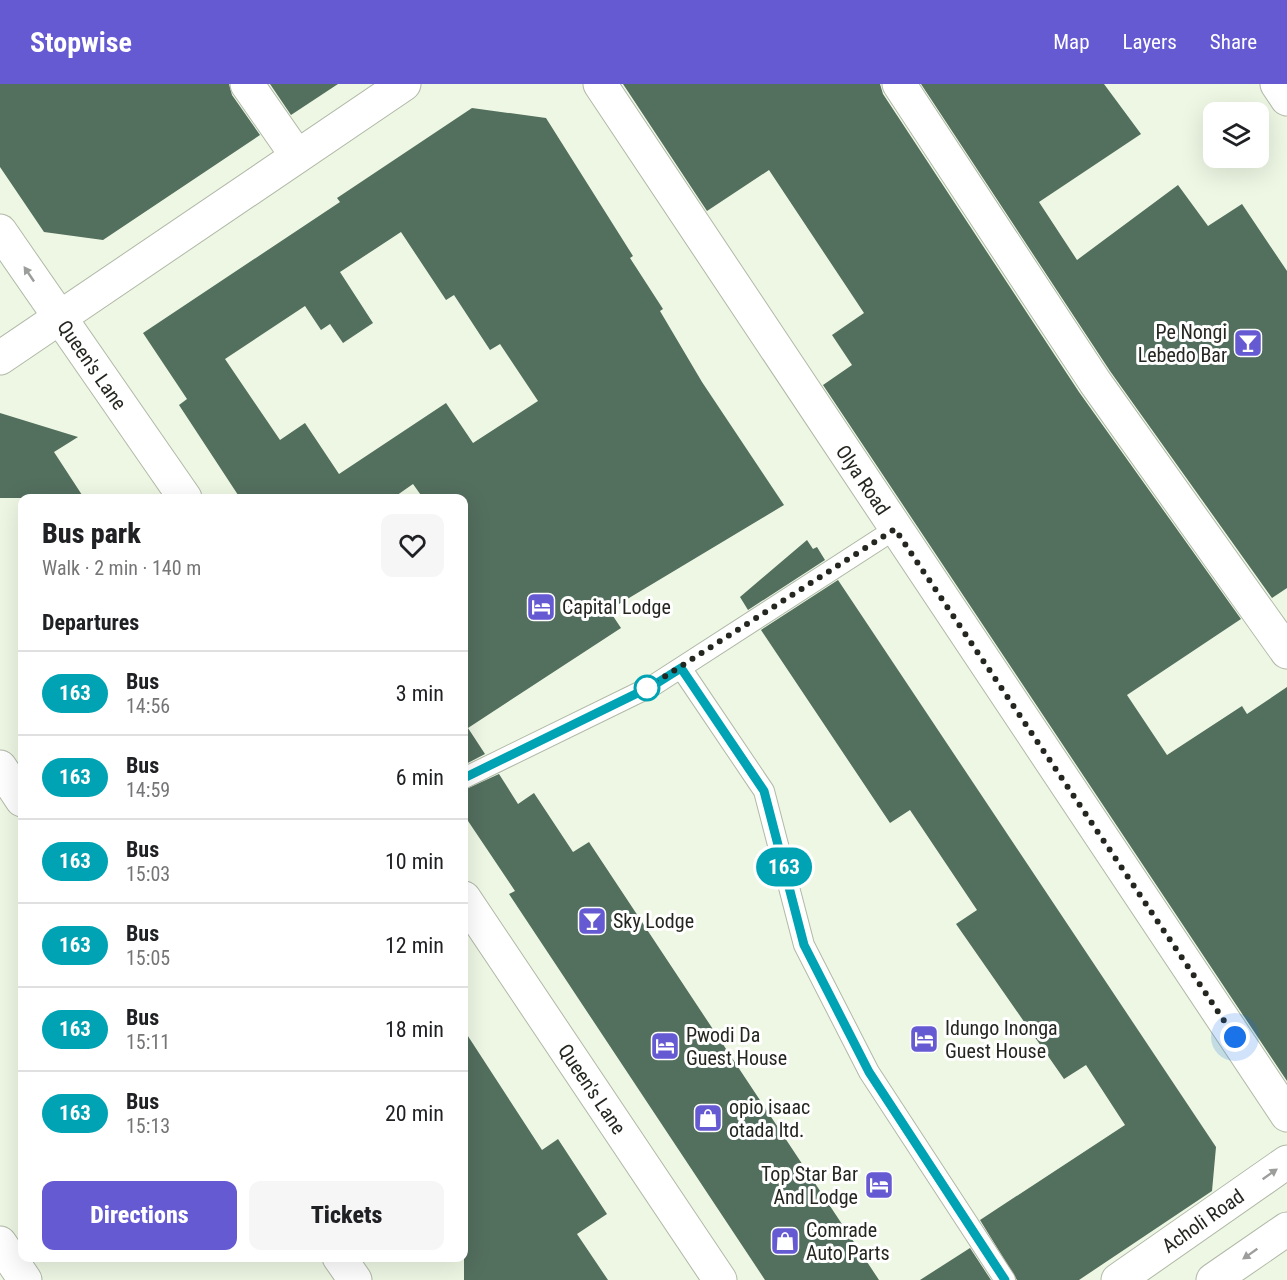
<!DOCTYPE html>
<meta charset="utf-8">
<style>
:root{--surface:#fff;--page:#f6f6f6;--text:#202124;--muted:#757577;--line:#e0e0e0;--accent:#665ad3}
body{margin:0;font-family:"Roboto Condensed",sans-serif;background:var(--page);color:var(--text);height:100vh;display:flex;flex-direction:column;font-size:22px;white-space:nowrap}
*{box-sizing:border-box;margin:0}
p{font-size:20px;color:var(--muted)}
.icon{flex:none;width:33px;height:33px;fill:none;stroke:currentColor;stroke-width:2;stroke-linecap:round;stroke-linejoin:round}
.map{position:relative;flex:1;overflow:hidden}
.drawer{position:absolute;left:18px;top:410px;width:450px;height:768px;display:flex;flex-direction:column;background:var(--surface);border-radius:12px;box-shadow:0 6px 24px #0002}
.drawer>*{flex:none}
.badge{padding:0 12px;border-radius:20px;font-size:21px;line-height:39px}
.buttons{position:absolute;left:1203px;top:18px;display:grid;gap:12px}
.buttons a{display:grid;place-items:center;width:66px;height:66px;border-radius:12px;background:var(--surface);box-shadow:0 6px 24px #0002;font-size:30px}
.you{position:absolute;width:30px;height:30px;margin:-15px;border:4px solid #fff;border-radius:50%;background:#1a73e8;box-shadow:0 0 0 9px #1a73e833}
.map>.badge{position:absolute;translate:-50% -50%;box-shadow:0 0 0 3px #fff}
h2{padding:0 24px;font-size:22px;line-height:54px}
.round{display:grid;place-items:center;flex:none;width:63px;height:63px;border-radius:12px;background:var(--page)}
.headline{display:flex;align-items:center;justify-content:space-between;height:102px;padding:0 24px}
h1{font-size:28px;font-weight:800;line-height:45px}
.button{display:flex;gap:12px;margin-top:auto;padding:12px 24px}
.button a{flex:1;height:69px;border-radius:12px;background:var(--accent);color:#fff;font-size:24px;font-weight:800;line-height:69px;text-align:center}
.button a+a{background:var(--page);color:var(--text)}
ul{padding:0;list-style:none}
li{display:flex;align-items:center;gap:18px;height:84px;padding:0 24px;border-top:2px solid var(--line)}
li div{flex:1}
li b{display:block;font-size:22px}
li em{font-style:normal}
li .badge{min-width:66px;font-weight:700;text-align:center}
header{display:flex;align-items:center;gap:36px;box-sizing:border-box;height:84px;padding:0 30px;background:var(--accent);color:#fff}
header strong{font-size:28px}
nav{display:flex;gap:33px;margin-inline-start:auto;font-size:21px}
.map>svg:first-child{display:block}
.building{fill:#536f5e;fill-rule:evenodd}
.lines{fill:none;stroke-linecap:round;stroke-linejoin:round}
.lane-casing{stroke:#b0b9a7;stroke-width:22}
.street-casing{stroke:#b0b9a7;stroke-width:35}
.secondary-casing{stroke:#b0b9a7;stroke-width:35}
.primary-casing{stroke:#b0b9a7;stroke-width:35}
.lane{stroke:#fff;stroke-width:20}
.street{stroke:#fff;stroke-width:33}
.secondary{stroke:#fff;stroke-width:33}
.primary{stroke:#fff;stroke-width:33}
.oneway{fill:#9c9e9b}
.line-casing{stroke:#fff;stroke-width:14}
.line{stroke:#00a3b4;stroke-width:9}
.walk{stroke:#242720;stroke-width:6;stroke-dasharray:0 10.8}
.stop-dot{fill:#fff;stroke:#00a3b4;stroke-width:3}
.labels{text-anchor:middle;stroke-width:6;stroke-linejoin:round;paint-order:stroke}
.poi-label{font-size:20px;fill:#242720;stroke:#fff;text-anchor:start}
.street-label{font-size:20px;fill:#242720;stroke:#fff}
</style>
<header>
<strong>Stopwise</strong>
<nav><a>Map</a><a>Layers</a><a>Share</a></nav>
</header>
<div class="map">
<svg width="1287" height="1196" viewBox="0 0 1287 1196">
<rect width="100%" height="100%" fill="#eef7e4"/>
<g class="building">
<path d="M 0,0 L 229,0 L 232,11 L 260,51 L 103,156 L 44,148 L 0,83 Z"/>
<path d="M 270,0 L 338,0 L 291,31 Z"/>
<path d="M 623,0 L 880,0 L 883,10 L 1079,308 L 1241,535 L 1127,611 L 1167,671 L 1242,622 L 1247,630 L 1287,603 L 1287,997 L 823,301 L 852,281 L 832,251 L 864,229 L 769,86 L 707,127 Z"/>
<path d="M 921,0 L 1104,0 L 1141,50 L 1039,118 L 1077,176 L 1178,101 L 1208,142 L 1242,120 L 1287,187 L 1287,504 L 1272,514 L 1110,287 Z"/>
<path d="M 472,24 L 546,34 L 633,172 L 630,174 L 663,225 L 660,227 L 702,298 L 784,421 L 609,526 L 621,544 L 468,644 L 485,670 L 464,681 L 464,414 L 423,414 L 413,400 L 393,414 L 240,414 L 179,321 L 187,315 L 143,249 L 340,118 L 337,114 ZM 401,148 L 446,216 L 454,211 L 490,266 L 500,260 L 538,317 L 473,359 L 446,319 L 339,390 L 305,339 L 280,356 L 225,275 L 305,222 L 321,246 L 330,240 L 343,259 L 373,239 L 340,188 Z"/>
<path d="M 0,329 L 78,353 L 54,368 L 84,414 L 0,414 Z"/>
<path d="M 807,456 L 813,465 L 817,463 L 825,476 L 748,526 L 740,513 Z"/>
<path d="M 838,496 L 1216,1063 L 1212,1107 L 1079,1196 L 1017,1196 L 980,1136 L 1125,1041 L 1086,981 L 1064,995 L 956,840 L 977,826 L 910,726 L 890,739 L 761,546 Z"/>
<path d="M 499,690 L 518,720 L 534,709 L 573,768 L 589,758 L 879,1196 L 765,1196 L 509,810 L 515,807 L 464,731 L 464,706 Z"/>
<path d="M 464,946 L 542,1066 L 558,1055 L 607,1130 L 577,1150 L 608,1196 L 464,1196 Z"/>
<path d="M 970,1164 L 991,1196 L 920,1196 Z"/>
</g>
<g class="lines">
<g class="lane-casing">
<g id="lane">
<path d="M 681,584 L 764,707 L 804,861 L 869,988 L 1005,1196"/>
<path d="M 464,694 L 654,601 L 895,445"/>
</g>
</g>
<g class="street-casing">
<g id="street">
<path d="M 247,0 L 297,72"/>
<path d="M 600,0 L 1287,1031"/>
<path d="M 899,0 L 1095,298 L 1287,568"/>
<path d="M 1277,0 L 1287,15"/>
<path d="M 0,147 L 185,414"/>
<path d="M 0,683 L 22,716"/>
<path d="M 464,814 L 720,1196"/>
<path d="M 339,1173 L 355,1196"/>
<path d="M 1118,1196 L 1287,1078"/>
<path d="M 1213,1196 L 1287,1145"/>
</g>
</g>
<g class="secondary-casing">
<path id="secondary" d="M 0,274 L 404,0"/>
</g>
<g class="primary-casing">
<path id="primary" d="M 0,1159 L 25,1196"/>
</g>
<use href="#lane" class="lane"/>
<use href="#street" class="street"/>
<use href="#secondary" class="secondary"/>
<use href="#primary" class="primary"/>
</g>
<defs><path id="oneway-solid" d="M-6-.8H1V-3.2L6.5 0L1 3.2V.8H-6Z" transform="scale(1.5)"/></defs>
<g class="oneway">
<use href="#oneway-solid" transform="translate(29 190) rotate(-124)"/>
<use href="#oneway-solid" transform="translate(1270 1090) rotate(-35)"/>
<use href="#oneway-solid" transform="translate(1250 1170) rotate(145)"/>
</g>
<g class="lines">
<g class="line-casing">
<path id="line" d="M 464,694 L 654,601 L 681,584 L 764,707 L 804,861 L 869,988 L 1005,1196"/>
</g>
<use href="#line" class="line"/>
<path class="walk" d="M 647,604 L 895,445 L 1235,953"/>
</g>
<defs>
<g id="bar-square" transform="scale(1.5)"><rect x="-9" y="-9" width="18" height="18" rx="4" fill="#665ad3" stroke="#fff"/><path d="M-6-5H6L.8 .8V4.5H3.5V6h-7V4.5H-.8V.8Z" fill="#fff"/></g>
<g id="hotel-square" transform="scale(1.5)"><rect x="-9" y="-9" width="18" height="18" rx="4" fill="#665ad3" stroke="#fff"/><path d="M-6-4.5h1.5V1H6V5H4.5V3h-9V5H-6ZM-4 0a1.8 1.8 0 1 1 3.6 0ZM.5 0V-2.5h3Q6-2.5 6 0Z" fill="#fff"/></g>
<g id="shop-square" transform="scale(1.5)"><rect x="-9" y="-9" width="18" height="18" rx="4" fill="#665ad3" stroke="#fff"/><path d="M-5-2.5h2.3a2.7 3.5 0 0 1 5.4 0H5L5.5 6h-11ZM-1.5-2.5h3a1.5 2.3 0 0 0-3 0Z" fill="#fff"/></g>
</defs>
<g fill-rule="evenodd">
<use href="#bar-square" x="1248" y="259"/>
<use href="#hotel-square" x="541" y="523"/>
<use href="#bar-square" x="592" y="837"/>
<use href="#hotel-square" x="924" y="955"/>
<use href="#hotel-square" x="665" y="962"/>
<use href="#shop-square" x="708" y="1034"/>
<use href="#hotel-square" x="879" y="1101"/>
<use href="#shop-square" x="785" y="1157"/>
</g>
<circle class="stop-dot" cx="647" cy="604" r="12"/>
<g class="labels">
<g class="poi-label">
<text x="1227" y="255" text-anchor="end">Pe Nongi<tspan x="1227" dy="23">Lebedo Bar</tspan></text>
<text x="562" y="530">Capital Lodge</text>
<text x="613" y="844">Sky Lodge</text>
<text x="945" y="951">Idungo Inonga<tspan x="945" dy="23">Guest House</tspan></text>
<text x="686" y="958">Pwodi Da<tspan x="686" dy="23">Guest House</tspan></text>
<text x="729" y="1030">opio isaac<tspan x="729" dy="23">otada ltd.</tspan></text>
<text x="858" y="1097" text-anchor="end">Top Star Bar<tspan x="858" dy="23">And Lodge</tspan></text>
<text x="806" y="1153">Comrade<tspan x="806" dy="23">Auto Parts</tspan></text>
</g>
<g class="street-label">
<text transform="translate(92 281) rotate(55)" y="7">Queen's Lane</text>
<text transform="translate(863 396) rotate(56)" y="7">Olya Road</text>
<text transform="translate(592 1005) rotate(56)" y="7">Queen's Lane</text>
<text transform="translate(1203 1137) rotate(-35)" y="7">Acholi Road</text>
</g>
</g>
</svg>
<div class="buttons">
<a><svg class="icon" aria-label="layers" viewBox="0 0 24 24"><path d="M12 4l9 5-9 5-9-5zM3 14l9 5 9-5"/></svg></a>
</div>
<div class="you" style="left:1235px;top:953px"></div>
<b class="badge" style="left:784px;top:783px;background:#00a3b4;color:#fff">163</b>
<section class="drawer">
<div class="headline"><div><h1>Bus park</h1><p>Walk · 2 min · 140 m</p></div><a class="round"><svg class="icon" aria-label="heart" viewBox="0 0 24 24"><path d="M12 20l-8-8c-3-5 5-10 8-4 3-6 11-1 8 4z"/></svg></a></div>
<h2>Departures</h2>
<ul>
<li><span class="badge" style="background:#00a3b4;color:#fff">163</span><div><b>Bus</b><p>14:56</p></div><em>3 min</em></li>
<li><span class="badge" style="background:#00a3b4;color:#fff">163</span><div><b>Bus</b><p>14:59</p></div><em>6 min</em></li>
<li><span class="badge" style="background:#00a3b4;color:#fff">163</span><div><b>Bus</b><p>15:03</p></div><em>10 min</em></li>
<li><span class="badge" style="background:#00a3b4;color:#fff">163</span><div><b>Bus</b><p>15:05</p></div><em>12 min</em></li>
<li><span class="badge" style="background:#00a3b4;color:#fff">163</span><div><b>Bus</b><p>15:11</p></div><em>18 min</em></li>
<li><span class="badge" style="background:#00a3b4;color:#fff">163</span><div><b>Bus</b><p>15:13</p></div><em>20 min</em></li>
</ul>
<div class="button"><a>Directions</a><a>Tickets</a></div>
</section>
</div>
